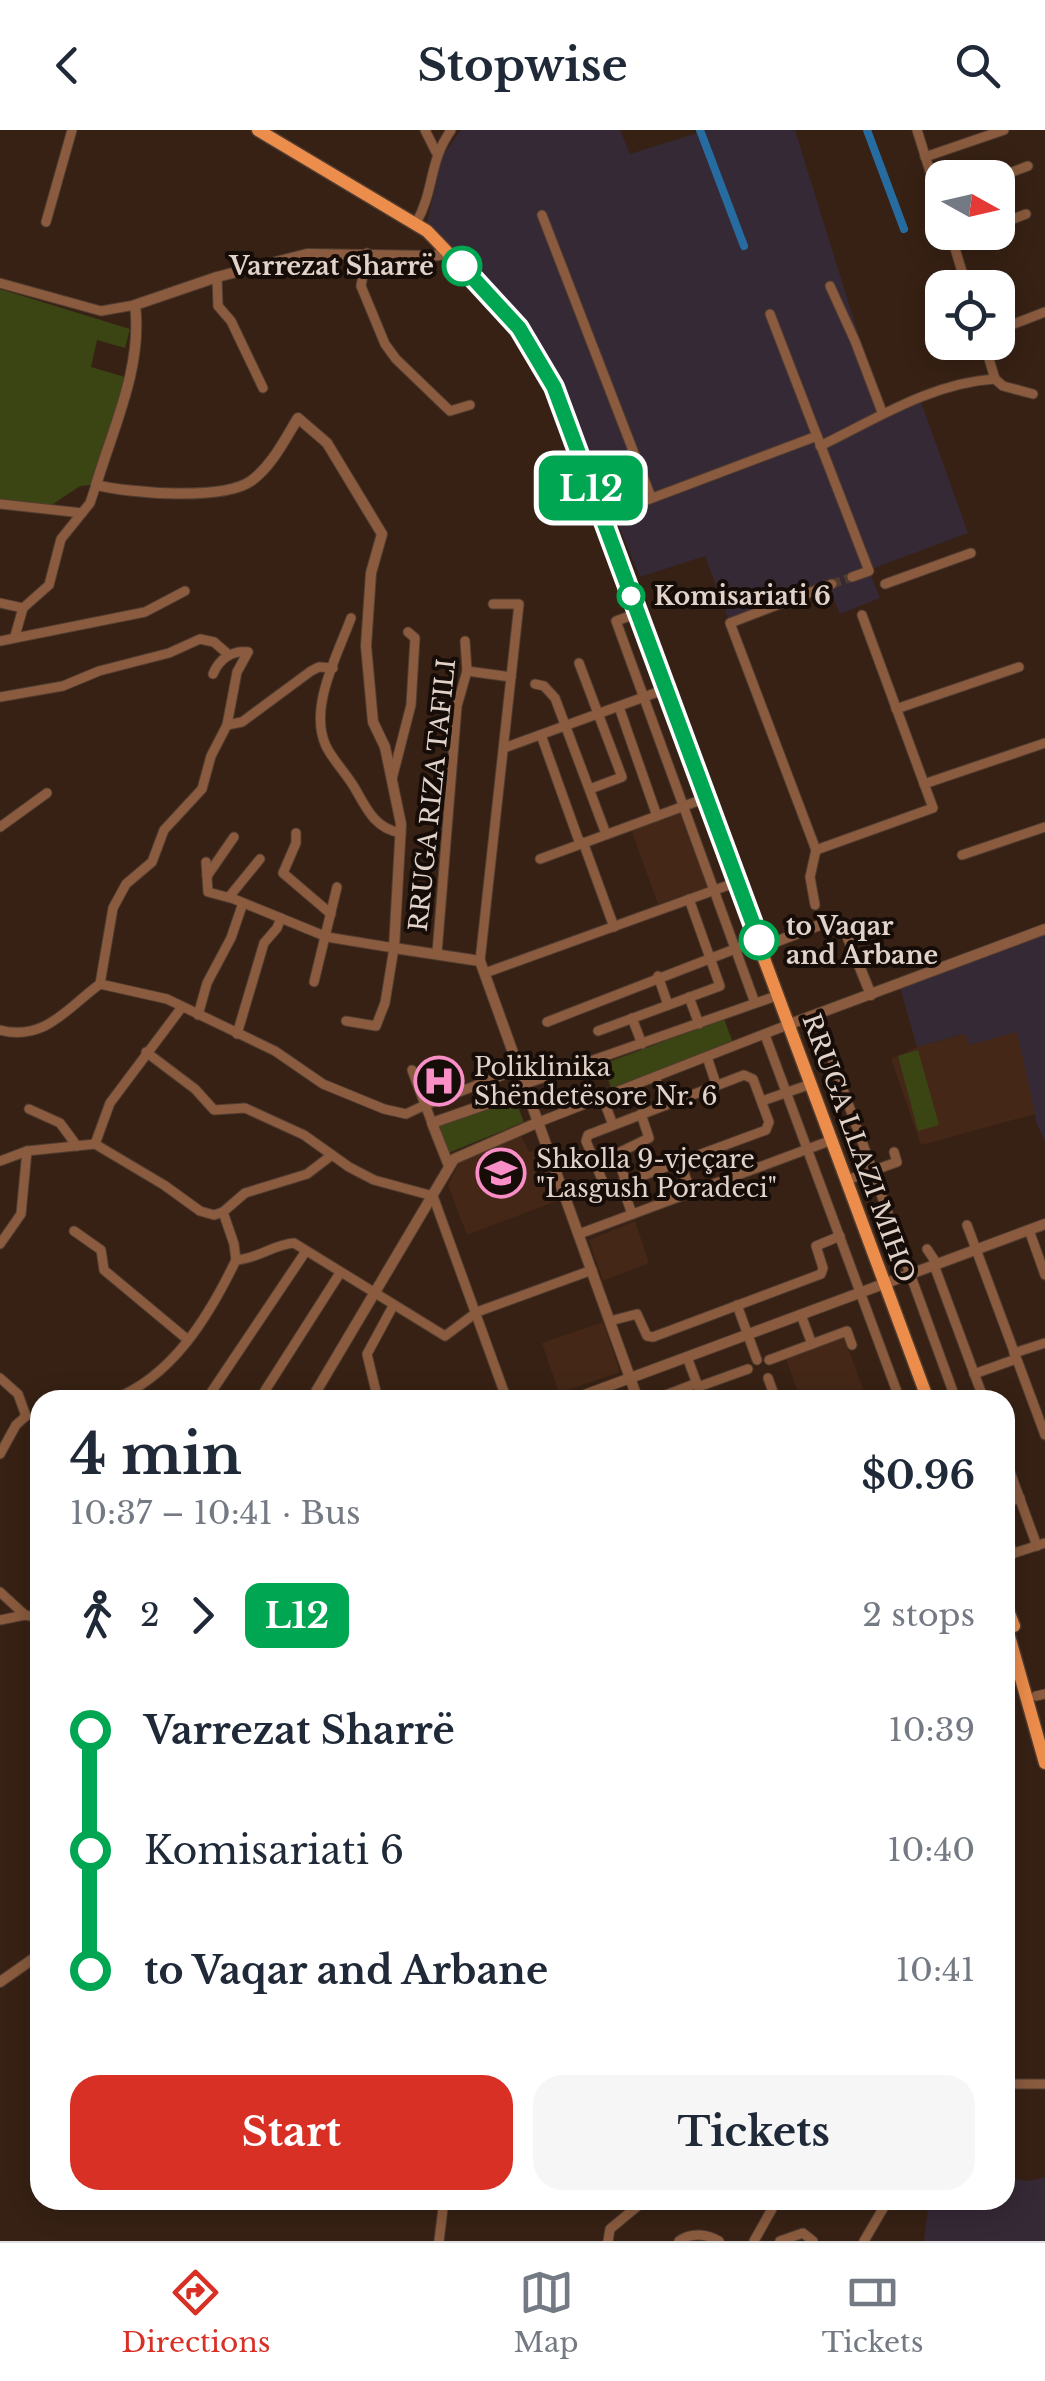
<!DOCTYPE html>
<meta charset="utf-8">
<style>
:root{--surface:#fff;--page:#f6f6f7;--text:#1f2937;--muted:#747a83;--line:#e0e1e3;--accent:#d93025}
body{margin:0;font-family:"Libre Baskerville",serif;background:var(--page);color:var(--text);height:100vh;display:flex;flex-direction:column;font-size:38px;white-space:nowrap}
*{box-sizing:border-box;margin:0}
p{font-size:32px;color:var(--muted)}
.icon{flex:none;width:55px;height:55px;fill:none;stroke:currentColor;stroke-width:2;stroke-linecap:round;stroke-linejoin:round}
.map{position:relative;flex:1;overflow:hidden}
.details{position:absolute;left:30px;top:1260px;width:985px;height:820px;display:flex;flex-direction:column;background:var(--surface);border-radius:30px;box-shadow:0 5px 25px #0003}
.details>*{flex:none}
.badge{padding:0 20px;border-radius:15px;font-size:35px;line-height:65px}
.needle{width:65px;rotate:98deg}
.buttons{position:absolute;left:925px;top:30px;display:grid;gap:20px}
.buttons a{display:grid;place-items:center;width:90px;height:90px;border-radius:20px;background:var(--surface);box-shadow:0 5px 25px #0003;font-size:50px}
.map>.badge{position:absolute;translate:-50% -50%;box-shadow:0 0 0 5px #fff}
.legs{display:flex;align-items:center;gap:15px;height:110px;padding:0 40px;font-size:32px}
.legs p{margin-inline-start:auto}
.headline{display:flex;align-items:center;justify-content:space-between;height:170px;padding:0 40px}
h1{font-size:55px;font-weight:700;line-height:75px}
.primary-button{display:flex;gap:20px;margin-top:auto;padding:20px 40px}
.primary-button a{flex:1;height:115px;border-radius:30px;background:var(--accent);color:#fff;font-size:40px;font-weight:700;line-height:115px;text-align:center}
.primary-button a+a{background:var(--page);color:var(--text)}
ul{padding:0 40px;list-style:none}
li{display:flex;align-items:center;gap:35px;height:120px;font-size:38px}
li i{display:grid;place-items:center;width:15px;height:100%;margin:0 12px;background:currentColor}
li i::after{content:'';width:25px;height:25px;margin:-12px;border:8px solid;border-radius:50%;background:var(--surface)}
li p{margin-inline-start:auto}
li:first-child i{background:linear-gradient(#0000 50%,currentColor 0)}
li:last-child i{background:linear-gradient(currentColor 50%,#0000 0)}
header{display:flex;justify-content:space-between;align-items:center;height:130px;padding:0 40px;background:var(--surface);font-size:45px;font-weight:700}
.menu{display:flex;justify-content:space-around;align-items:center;height:140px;border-top:2px solid var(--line);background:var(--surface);font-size:28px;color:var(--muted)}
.menu a{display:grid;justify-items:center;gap:5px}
.menu .selected{color:var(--accent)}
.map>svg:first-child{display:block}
.commercial{fill:#362936}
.built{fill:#442717}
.green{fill:#3b4513}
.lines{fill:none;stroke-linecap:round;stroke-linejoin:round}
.canal{stroke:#276ca0;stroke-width:8}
.minor-tunnel{stroke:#503c2f;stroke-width:9;stroke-dasharray:9 4.5;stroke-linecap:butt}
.minor-casing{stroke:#523d31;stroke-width:11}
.tertiary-casing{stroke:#523d31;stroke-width:12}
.primary-casing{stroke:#523d31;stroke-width:15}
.minor{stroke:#8a5b3e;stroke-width:9}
.tertiary{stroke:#8a5b3e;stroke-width:10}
.primary{stroke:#ed8d4c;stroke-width:12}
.line-1-casing{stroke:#fff;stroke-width:22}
.line-1{stroke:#00a651;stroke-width:15}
.stop-1-dot{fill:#fff;stroke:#00a651;stroke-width:5}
.labels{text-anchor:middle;stroke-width:8;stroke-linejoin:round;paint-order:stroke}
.stop-label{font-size:25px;font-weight:bold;fill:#e1d2ca;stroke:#170d08;text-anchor:start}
.street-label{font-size:25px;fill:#e1d2ca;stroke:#170d08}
.poi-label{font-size:25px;fill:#e1d2ca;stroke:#170d08;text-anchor:start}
</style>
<header><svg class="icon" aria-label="back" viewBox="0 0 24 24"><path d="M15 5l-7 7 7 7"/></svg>Stopwise<svg class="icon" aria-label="search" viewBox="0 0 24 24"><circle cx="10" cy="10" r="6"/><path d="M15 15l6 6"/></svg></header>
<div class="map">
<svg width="1045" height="2111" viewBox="0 0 1045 2111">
<rect width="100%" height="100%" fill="#372114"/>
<g class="commercial">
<path d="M 461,0 L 620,0 L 630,24 L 707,0 L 795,0 L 882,281 L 920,269 L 968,403 L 869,440 L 880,468 L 840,484 L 828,456 L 730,493 L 705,426 L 640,447 L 549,228 L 518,183 L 476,138 L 427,93 L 442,27 Z"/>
<path d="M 1045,799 L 1045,1010 L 1037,995 L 1017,903 L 969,915 L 964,904 L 917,917 L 899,854 Z"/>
<path d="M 1045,2047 L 1045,2111 L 924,2111 L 929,2070 L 1005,2070 L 1005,2048 L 1029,2051 Z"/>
</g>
<g class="built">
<path d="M 679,681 L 707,757 L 658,774 L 631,699 Z"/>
<path d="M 1017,902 L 1035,984 L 921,1015 L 891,929 L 917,917 L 965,904 L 969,915 Z"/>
<path d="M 521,1005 L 529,1022 L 535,1020 L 539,1031 L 543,1030 L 559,1070 L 467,1105 L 448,1055 L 461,1029 Z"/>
<path d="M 635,1091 L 649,1133 L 603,1151 L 589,1110 Z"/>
<path d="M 603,1192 L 620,1242 L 559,1263 L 542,1213 Z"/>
<path d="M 844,1208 L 867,1270 L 801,1270 L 786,1229 Z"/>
</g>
<g class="green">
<path d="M 0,159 L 130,199 L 125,218 L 97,210 L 91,237 L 125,247 L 92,355 L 80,356 L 50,376 L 0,371 Z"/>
<path d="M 724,889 L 733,913 L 611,958 L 603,934 Z"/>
<path d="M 918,920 L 939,995 L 918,1001 L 898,926 Z"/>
<path d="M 515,969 L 524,992 L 448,1023 L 437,995 Z"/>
</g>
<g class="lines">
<g class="canal">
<path d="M 700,0 L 744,116"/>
<path d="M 867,0 L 904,99"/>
</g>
<path class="minor-tunnel" d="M 832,454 L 852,447"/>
<g class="minor-casing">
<g id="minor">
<path d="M 425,0 L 436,22"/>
<path d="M 917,0 L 942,80"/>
<path d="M 925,27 L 1004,0"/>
<path d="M 996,48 L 1028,36"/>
<path d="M 542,85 L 651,367"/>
<path d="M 46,92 L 72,0"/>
<path d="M 416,93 C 435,60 428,33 451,0"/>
<path d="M 998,95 L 1026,84"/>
<path d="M 950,102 L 967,158"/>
<path d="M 953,111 L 976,102"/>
<path d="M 367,123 L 361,156 L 385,214 L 396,229 L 450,281 L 470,275"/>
<path d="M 217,147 L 218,176 L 231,191 L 263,258"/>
<path d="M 0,153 L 101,181 L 135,175"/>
<path d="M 830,156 L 855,211 L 882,282"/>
<path d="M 770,184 L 869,441 L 852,447"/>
<path d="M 998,200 L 1045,182"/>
<path d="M 984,212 L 995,249"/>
<path d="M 820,316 C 876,289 931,253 995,249 L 1003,256 L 1033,264"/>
<path d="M 0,374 L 82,383"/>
<path d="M 602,387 L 817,306"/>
<path d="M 885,454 L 971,423"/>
<path d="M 0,473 L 23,478"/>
<path d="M 638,483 L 616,491 L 755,873"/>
<path d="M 351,488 C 338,524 308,578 326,616 C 333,631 349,646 357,662 C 368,682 377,699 401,703"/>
<path d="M 15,506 L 23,478 L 49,455 L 61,409 L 90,373 L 96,355"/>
<path d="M 0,511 L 145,482 L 185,461"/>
<path d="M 579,533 L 622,647 L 590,659"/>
<path d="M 467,541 L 511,547"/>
<path d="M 213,544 C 219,529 232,520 248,522"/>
<path d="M 535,554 L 544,556 L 555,568 L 606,704"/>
<path d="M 0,567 L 63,556 L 99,541 L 169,523 L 200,509 L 214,512 L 229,525"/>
<path d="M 619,577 L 657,686"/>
<path d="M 896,579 L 1019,537"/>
<path d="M 227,595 L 242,592 L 311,541 L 319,537 L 333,538"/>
<path d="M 541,605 L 580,714"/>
<path d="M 504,618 L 666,559"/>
<path d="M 392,649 L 411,575 L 415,508 L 408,502"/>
<path d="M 924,654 L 1045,613"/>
<path d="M 0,697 L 47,663"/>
<path d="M 296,703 L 296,713 L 283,743 L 331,784"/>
<path d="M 583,712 L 614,797"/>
<path d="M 816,720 L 933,678 L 862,485"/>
<path d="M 962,725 L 1045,697"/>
<path d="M 540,729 L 706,668"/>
<path d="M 206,732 L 208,762 L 234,769 L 327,807 L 394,818 L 385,873 L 376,896 L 346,891"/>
<path d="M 207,746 L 234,707"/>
<path d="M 229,767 L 260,729"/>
<path d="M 815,775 L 810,747 L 816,720 L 730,493 L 832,454"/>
<path d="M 437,823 L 457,576 L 467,541 L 465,511"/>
<path d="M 480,831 L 519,474 L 493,474"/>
<path d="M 485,843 L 737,752"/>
<path d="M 658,846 L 668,875"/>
<path d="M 314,852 L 337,757"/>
<path d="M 100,854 L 113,778 L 126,754 L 152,732 L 164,700 L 202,659 L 211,626 L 227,595 L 237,542 L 248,522"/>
<path d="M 689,867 L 699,894"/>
<path d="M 198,885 L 207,853 L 231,808 L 243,773"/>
<path d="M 632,888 L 642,914"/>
<path d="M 547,892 L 758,810"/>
<path d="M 0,900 C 45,912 68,877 100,854 L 167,869 L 275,921 L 323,954 L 384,979 L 406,984 L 425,975 L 519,939"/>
<path d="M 598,901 L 720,856 L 689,769"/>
<path d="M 237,904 L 264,813 L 277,798 L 281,788"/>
<path d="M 765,905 L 900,1270"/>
<path d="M 825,910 L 956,1270"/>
<path d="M 146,922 L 195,959 L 214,980 L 245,978 L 304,1005 L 349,1037 L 374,1050 L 433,1066 L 507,1270"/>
<path d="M 707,927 L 716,954"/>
<path d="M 412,940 L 432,993"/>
<path d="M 744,945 L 753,949 L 769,992 L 766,1000 L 609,1058 L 605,1057 L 586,1011 L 588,1005 Z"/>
<path d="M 655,947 L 665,975"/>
<path d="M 525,954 L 779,865"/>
<path d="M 602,966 L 613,995"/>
<path d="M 762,971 L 811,954"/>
<path d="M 29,979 L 60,993 L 77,1016"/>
<path d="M 539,992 L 790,894"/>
<path d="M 95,1014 L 110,973 L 182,877"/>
<path d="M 0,1031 L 27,1021 L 95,1014 L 164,1055 L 200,1081 L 214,1085 L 223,1082 L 245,1063 L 307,1044 L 332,1025"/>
<path d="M 680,1032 L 691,1062"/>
<path d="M 847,1050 L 897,1032 L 894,1022"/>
<path d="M 626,1052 L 616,1024 L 649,1008 L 641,984"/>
<path d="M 621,1053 L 632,1084"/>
<path d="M 223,1082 L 234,1114 L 236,1130"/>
<path d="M 967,1095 L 1045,1305"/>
<path d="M 1029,1100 L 1045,1145"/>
<path d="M 74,1101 L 101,1120 L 104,1140 L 188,1210"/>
<path d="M 579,1104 L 832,1010"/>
<path d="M 0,1114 L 21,1084 L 27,1021"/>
<path d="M 927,1119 L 937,1134"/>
<path d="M 236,1130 C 258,1129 274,1114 294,1113 L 445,1206 L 477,1182 L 592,1140"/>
<path d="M 934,1135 L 984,1270"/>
<path d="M 737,1175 L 757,1230"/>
<path d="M 801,1185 L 812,1214"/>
<path d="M 610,1191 L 637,1184 L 647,1206 L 653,1207 L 821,1144 L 823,1138 L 816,1116 L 840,1106"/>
<path d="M 1014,1223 L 1045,1213"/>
<path d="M 687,1227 L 703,1270"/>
<path d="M 769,1230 L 847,1201 L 852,1215"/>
<path d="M 974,1244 L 1016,1229"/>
<path d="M 0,1248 L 18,1264 L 26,1286"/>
<path d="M 768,1248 L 776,1270"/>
<path d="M 698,1257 L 748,1239"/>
<path d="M 111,1270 C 172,1248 209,1186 236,1130"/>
<path d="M 206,1270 L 306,1121"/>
<path d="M 259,1270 L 340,1143"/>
<path d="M 378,1270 L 367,1224 L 393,1176"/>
<path d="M 668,1270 L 666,1265 L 697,1253"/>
<path d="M 0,1324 L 16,1295 L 26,1286"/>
<path d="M 1005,1328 L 1037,1416"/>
<path d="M 1005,1373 L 1020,1368"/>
<path d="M 1005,1402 L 1013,1424"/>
<path d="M 1005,1426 L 1045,1413"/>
<path d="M 0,1462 L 25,1485"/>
<path d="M 0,1490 L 25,1485 L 40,1488"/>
<path d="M 1036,1566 L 1045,1564"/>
<path d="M 1005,1954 L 1045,1954"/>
<path d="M 439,2111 L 444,2070"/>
<path d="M 608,2111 L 610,2099 L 645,2070"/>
<path d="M 679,2111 C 691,2102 707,2104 719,2111"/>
<path d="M 754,2111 L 777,2070"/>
<path d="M 780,2111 L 803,2103 L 813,2111"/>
<path d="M 864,2111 L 888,2070"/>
</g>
</g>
<g class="tertiary-casing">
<g id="tertiary">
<path d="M 450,123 L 433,126 L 307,124 L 217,147 L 135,175 C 143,236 113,298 96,355 C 129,363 222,371 251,351 C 272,336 285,309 298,288 L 327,313 L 382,404 L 371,443 L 366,516 L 373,592 L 385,617 L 401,694 L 394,818 L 480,831 L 638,1270"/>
<path d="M 762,817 L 830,791 L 838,792 L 844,798 L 871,865"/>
<path d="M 790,894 L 1045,799"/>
<path d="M 449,1036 L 432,993 L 527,960"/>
<path d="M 311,1270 L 454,1029 L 539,992"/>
<path d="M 571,1270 L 1045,1094"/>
<path d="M 905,1270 L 925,1263"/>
<path d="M 0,1852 L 40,1824"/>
</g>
</g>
<g class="primary-casing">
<g id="primary">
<path d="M 258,0 L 427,101 L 507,184 L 546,242 L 928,1270"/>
<path d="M 1005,1473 L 1014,1496"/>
<path d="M 1005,1492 L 1045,1633"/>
</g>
</g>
<use href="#minor" class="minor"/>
<use href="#tertiary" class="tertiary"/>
<use href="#primary" class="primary"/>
</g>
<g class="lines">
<g class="line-1-casing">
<path id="line-1" d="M 462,136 L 519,198 L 554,257 L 759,810"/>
</g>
<use href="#line-1" class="line-1"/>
</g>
<defs>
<g id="hospital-ring" transform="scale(2.5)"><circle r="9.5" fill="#170d08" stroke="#fa8fc8" stroke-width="1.5"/><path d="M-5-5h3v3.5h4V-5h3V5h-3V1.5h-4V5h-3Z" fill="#fa8fc8"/></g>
<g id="school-ring" transform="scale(2.5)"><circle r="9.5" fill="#170d08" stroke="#fa8fc8" stroke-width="1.5"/><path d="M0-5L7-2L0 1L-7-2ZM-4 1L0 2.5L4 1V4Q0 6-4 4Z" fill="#fa8fc8"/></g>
</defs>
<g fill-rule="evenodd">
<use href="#hospital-ring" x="439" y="951"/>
<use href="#school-ring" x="501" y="1043"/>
</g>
<g class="stop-1-dot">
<circle cx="462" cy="136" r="18"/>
<circle cx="631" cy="466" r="12"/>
<circle cx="759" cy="810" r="18"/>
</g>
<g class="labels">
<g class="stop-label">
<text x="434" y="145" text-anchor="end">Varrezat Sharrë</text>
<text x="654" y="475">Komisariati 6</text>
<text x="786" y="805">to Vaqar<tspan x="786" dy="29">and Arbane</tspan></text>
</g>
<g class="street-label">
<text transform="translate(432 665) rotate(-84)" y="9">RRUGA RIZA TAFILI</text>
<text transform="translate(859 1018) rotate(70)" y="9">RRUGA LLAZI MIHO</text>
</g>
<g class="poi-label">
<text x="474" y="946">Poliklinika<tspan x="474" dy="29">Shëndetësore Nr. 6</tspan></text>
<text x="536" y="1038">Shkolla 9-vjeçare<tspan x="536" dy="29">"Lasgush Poradeci"</tspan></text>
</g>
</g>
</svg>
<div class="buttons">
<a><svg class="needle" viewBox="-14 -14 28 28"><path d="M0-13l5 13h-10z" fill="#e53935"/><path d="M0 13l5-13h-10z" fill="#747a83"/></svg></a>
<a><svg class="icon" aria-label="locate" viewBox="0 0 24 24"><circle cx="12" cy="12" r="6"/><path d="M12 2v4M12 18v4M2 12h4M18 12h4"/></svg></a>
</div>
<b class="badge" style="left:591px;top:358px;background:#00a651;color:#fff">L12</b>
<section class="details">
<div class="headline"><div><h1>4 min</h1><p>10:37 – 10:41 · Bus</p></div><b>$0.96</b></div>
<div class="legs"><svg class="icon" aria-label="walk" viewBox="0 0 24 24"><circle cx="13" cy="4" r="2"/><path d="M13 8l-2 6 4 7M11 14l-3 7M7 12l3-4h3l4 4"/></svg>2<svg class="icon" aria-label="forward" viewBox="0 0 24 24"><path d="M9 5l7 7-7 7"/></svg><b class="badge" style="background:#00a651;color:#fff">L12</b><p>2 stops</p></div>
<ul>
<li><i style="color:#00a651"></i><b>Varrezat Sharrë</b><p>10:39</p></li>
<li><i style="color:#00a651"></i><span>Komisariati 6</span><p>10:40</p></li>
<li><i style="color:#00a651"></i><b>to Vaqar and Arbane</b><p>10:41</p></li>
</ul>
<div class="primary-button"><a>Start</a><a>Tickets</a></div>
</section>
</div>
<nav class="menu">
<a class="selected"><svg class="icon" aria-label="directions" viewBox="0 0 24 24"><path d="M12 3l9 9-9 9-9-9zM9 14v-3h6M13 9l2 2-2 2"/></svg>Directions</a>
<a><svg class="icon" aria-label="map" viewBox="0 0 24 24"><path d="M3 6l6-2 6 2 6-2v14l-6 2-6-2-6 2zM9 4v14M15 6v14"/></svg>Map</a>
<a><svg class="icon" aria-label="tickets" viewBox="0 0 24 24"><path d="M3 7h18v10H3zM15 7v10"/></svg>Tickets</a>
</nav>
